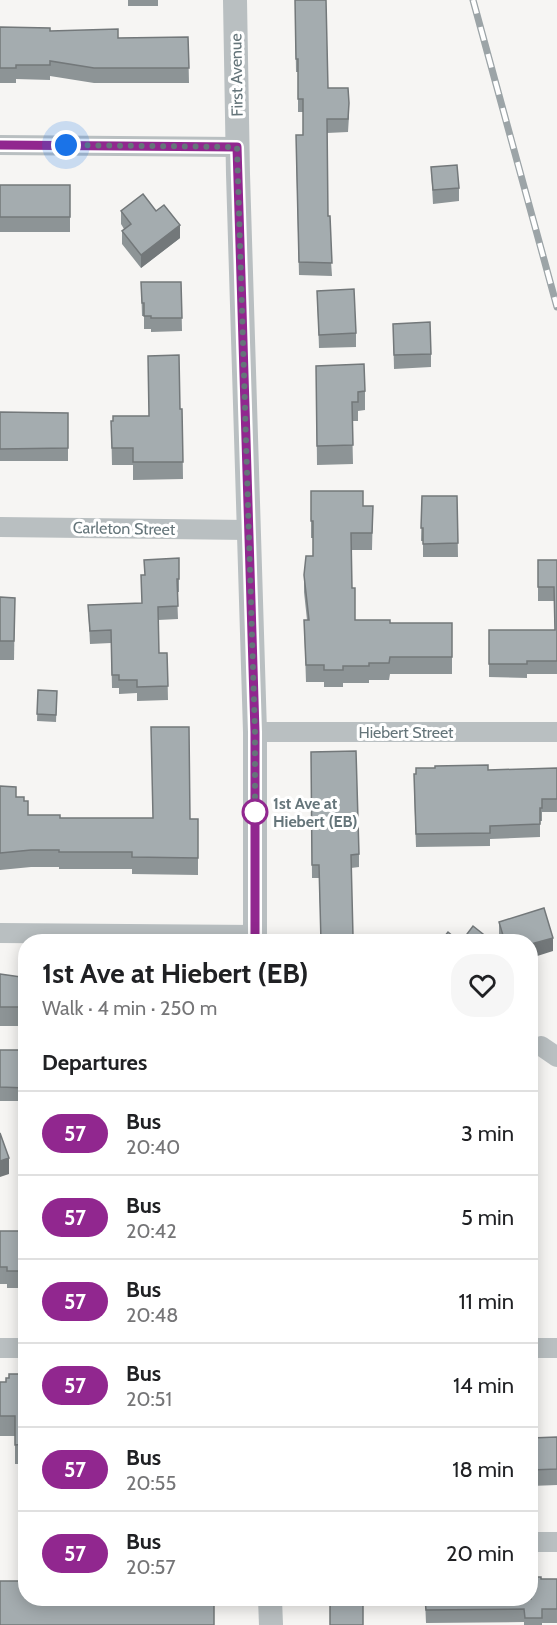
<!DOCTYPE html>
<meta charset="utf-8">
<style>
:root{--surface:#fff;--page:#f6f6f6;--text:#202124;--muted:#757577;--line:#e0e0e0}
body{margin:0;font-family:Cabin,sans-serif;background:var(--page);color:var(--text);height:100vh;display:flex;flex-direction:column;font-size:22px;white-space:nowrap}
*{box-sizing:border-box;margin:0}
p{font-size:20px;color:var(--muted)}
.icon{flex:none;width:33px;height:33px;fill:none;stroke:currentColor;stroke-width:2;stroke-linecap:round;stroke-linejoin:round}
.map{position:relative;flex:1;overflow:hidden}
.details{position:absolute;left:18px;top:934px;width:520px;height:672px;display:flex;flex-direction:column;background:var(--surface);border-radius:24px;box-shadow:0 3px 15px #0003}
.details>*{flex:none}
.badge{padding:0 12px;border-radius:20px;font-size:21px;line-height:39px}
.you{position:absolute;width:30px;height:30px;margin:-15px;border:4px solid #fff;border-radius:50%;background:#1a73e8;box-shadow:0 0 0 9px #1a73e833}
.map>.badge{position:absolute;translate:-50% -50%;box-shadow:0 0 0 3px #fff}
h2{padding:0 24px;font-size:22px;line-height:54px}
.round{display:grid;place-items:center;flex:none;width:63px;height:63px;border-radius:24px;background:var(--page)}
.head{display:flex;align-items:center;justify-content:space-between;height:102px;padding:0 24px}
h1{font-size:28px;font-weight:700;line-height:45px}
ul{padding:0;list-style:none}
li{display:flex;align-items:center;gap:18px;height:84px;padding:0 24px;border-top:2px solid var(--line)}
li div{flex:1}
li b{display:block;font-size:22px}
li em{font-style:normal}
li .badge{min-width:66px;font-weight:700;text-align:center}
.map>svg:first-child{display:block}
.lines{fill:none;stroke-linecap:round;stroke-linejoin:round}
.minor{stroke:#b9bfc1;stroke-width:20}
.tertiary{stroke:#b9bfc1;stroke-width:24}
.rail-casing{stroke:#9ca4a7;stroke-width:7}
.rail{stroke:#fff;stroke-width:4.5;stroke-dasharray:14;stroke-linecap:butt}
.wall{fill:#8d9496}
.shaded-wall{fill:#73787a}
.building{fill:#a4acaf;stroke:#73787a;stroke-width:1.5}
.line-casing{stroke:#fff;stroke-width:14}
.line{stroke:#91278f;stroke-width:9}
.walk{stroke:#65757a;stroke-width:6;stroke-dasharray:0 10.8}
.stop-dot{fill:#fff;stroke:#91278f;stroke-width:3}
.labels{text-anchor:middle;stroke-width:6;stroke-linejoin:round;paint-order:stroke}
.street-label{font-size:16px;fill:#65757a;stroke:#fff}
.stop-label{font-size:16px;font-weight:bold;fill:#65757a;stroke:#fff;text-anchor:start}
</style>
<div class="map">
<svg width="557" height="1625" viewBox="0 0 557 1625">
<rect width="100%" height="100%" fill="#f6f5f3"/>
<g class="lines">
<g class="minor">
<path d="M 0,145 L 237,147"/>
<path d="M 0,527 L 248,530"/>
<path d="M 255,732 L 557,732"/>
<path d="M 0,933 L 255,935"/>
<path d="M 541,1046 L 557,1057"/>
<path d="M 0,1348 L 26,1348"/>
<path d="M 531,1348 L 557,1348"/>
<path d="M 531,1542 L 557,1542"/>
</g>
<g class="tertiary">
<path d="M 235,0 L 238,174 L 255,732 L 255,942"/>
<path d="M 270,1599 L 271,1625"/>
</g>
<g class="rail-casing">
<path id="rail" d="M 473,0 L 557,307"/>
</g>
<use href="#rail" class="rail"/>
</g>
<g class="wall">
<rect x="128" y="0" width="30" height="6"/>
<path d="M 295,0 L 328,88 L 349,116 L 348,132 L 327,133 L 328,216 L 332,276 L 299,275 L 296,149 L 303,135 L 303,112 L 298,112 L 298,72 L 296,72 Z"/>
<path d="M 0,27 L 50,31 L 118,38 L 188,37 L 189,83 L 94,83 L 50,76 L 50,80 L 16,79 L 16,83 L 0,83 Z"/>
<path d="M 431,167 L 459,188 L 459,201 L 433,204 Z"/>
<rect x="0" y="185" width="70" height="47"/>
<path d="M 121,211 L 156,211 L 180,238 L 141,268 L 122,244 L 122,231 L 124,229 L 121,224 Z"/>
<path d="M 141,282 L 181,282 L 182,331 L 151,332 L 151,329 L 144,329 L 144,316 L 142,316 Z"/>
<path d="M 317,291 L 356,333 L 356,347 L 319,348 Z"/>
<path d="M 393,324 L 431,354 L 431,367 L 394,369 Z"/>
<path d="M 316,366 L 365,391 L 365,410 L 358,411 L 358,421 L 352,421 L 353,464 L 317,465 Z"/>
<path d="M 182,409 L 183,479 L 133,480 L 133,465 L 112,465 L 111,421 L 149,416 Z"/>
<path d="M 0,412 L 68,413 L 68,461 L 0,461 Z"/>
<path d="M 311,491 L 363,506 L 373,506 L 372,550 L 352,550 L 352,588 L 355,620 L 390,623 L 452,623 L 452,674 L 390,674 L 389,680 L 369,680 L 369,683 L 343,683 L 343,687 L 324,687 L 324,682 L 306,682 L 304,620 L 307,620 L 304,592 L 304,575 L 313,556 L 313,538 L 311,538 Z"/>
<path d="M 422,496 L 457,496 L 458,557 L 423,557 L 423,541 L 421,541 Z"/>
<path d="M 179,558 L 179,592 L 177,592 L 178,619 L 158,620 L 159,653 L 167,653 L 168,700 L 137,701 L 137,693 L 119,694 L 119,688 L 112,688 L 111,643 L 90,644 L 88,605 L 142,603 L 141,575 L 144,575 Z"/>
<path d="M 538,560 L 557,560 L 557,674 L 527,674 L 527,678 L 489,677 L 489,630 L 555,630 L 554,601 L 538,601 Z"/>
<path d="M 0,597 L 15,598 L 14,660 L 0,660 Z"/>
<path d="M 38,690 L 57,691 L 56,722 L 37,721 Z"/>
<path d="M 311,752 L 359,854 L 359,867 L 351,868 L 353,942 L 321,942 L 319,878 L 312,878 Z"/>
<path d="M 557,768 L 557,812 L 542,812 L 542,821 L 540,821 L 540,837 L 490,839 L 490,846 L 416,847 L 414,787 L 488,770 Z"/>
<path d="M 0,786 L 16,797 L 24,801 L 28,815 L 60,818 L 198,819 L 198,875 L 132,874 L 132,869 L 59,869 L 59,867 L 31,867 L 0,870 Z"/>
<path d="M 499,922 L 553,951 L 531,942 L 501,942 L 499,935 Z"/>
<path d="M 0,974 L 21,977 L 26,976 L 26,1026 L 0,1026 Z"/>
<rect x="0" y="1050" width="26" height="51"/>
<path d="M 0,1231 L 26,1231 L 26,1288 L 7,1288 L 7,1284 L 0,1284 Z"/>
<path d="M 26,1374 L 26,1464 L 15,1464 L 15,1436 L 0,1436 L 0,1382 L 6,1382 L 9,1378 Z"/>
<path d="M 557,1437 L 557,1485 L 531,1486 L 531,1438 Z"/>
<path d="M 541,1579 L 557,1579 L 557,1623 L 542,1623 L 542,1625 L 524,1625 L 524,1622 L 426,1623 L 425,1599 Z"/>
</g>
<g class="shaded-wall">
<path d="M 180,225 L 180,238 L 141,268 L 141,255 Z"/>
<path d="M 553,938 L 553,951 L 531,958 L 531,944 Z"/>
<path d="M 9,1158 L 9,1174 L 0,1177 L 0,1161 Z"/>
</g>
<g class="building">
<path d="M 295,0 L 326,0 L 328,88 L 348,88 L 349,103 L 348,119 L 327,119 L 328,216 L 330,216 L 332,263 L 299,262 L 296,135 L 303,135 L 303,99 L 298,99 L 298,59 L 296,59 Z"/>
<path d="M 0,27 L 50,28 L 50,31 L 118,29 L 118,38 L 188,37 L 189,68 L 94,68 L 50,61 L 50,65 L 16,65 L 16,68 L 0,68 Z"/>
<path d="M 457,165 L 459,188 L 433,190 L 431,167 Z"/>
<rect x="0" y="185" width="70" height="32"/>
<path d="M 143,194 L 156,211 L 164,205 L 180,225 L 141,255 L 122,231 L 131,224 L 121,211 Z"/>
<path d="M 141,282 L 181,282 L 182,318 L 151,318 L 151,316 L 144,316 L 144,303 L 142,303 Z"/>
<path d="M 354,289 L 356,333 L 319,335 L 317,291 Z"/>
<path d="M 430,322 L 431,354 L 394,355 L 393,324 Z"/>
<path d="M 179,355 L 180,409 L 182,409 L 183,462 L 133,462 L 133,448 L 112,448 L 111,421 L 113,421 L 113,416 L 149,416 L 148,356 Z"/>
<path d="M 364,364 L 365,391 L 358,392 L 358,402 L 352,402 L 353,445 L 317,446 L 316,366 Z"/>
<path d="M 0,412 L 68,413 L 68,448 L 0,449 Z"/>
<path d="M 311,491 L 363,491 L 363,506 L 373,506 L 372,533 L 351,533 L 352,588 L 355,588 L 355,620 L 390,620 L 390,623 L 452,623 L 452,657 L 390,657 L 389,663 L 369,663 L 369,666 L 343,666 L 343,670 L 324,670 L 324,665 L 306,665 L 304,620 L 309,620 L 304,575 L 306,556 L 313,556 L 313,521 L 311,521 Z"/>
<path d="M 422,496 L 457,496 L 458,543 L 423,544 L 423,528 L 421,528 Z"/>
<path d="M 179,558 L 179,579 L 177,579 L 178,606 L 158,607 L 159,653 L 167,653 L 168,686 L 137,687 L 137,680 L 119,680 L 119,675 L 112,675 L 111,630 L 90,631 L 88,605 L 142,603 L 141,575 L 145,575 L 144,560 Z"/>
<path d="M 538,560 L 557,560 L 557,661 L 527,661 L 527,664 L 489,664 L 489,630 L 555,630 L 554,587 L 538,587 Z"/>
<path d="M 0,597 L 15,598 L 14,641 L 0,641 Z"/>
<path d="M 38,690 L 57,691 L 56,715 L 37,714 Z"/>
<path d="M 151,727 L 189,727 L 190,819 L 198,819 L 198,858 L 132,857 L 132,852 L 59,852 L 59,850 L 31,850 L 0,853 L 0,786 L 16,787 L 16,797 L 24,797 L 24,801 L 28,801 L 28,815 L 60,815 L 60,818 L 153,818 Z"/>
<path d="M 356,751 L 359,854 L 351,855 L 353,936 L 350,936 L 350,942 L 321,942 L 319,865 L 312,865 L 311,752 Z"/>
<path d="M 488,765 L 488,770 L 557,768 L 557,799 L 542,799 L 542,808 L 540,808 L 540,824 L 490,826 L 490,833 L 416,834 L 414,774 L 416,774 L 416,768 L 435,768 L 435,766 Z"/>
<path d="M 544,908 L 553,938 L 531,944 L 531,942 L 505,942 L 499,922 Z"/>
<path d="M 473,926 L 493,942 L 461,942 Z"/>
<path d="M 448,932 L 460,942 L 440,942 Z"/>
<path d="M 0,974 L 21,977 L 26,976 L 26,1007 L 0,1007 Z"/>
<path d="M 0,1050 L 26,1050 L 26,1088 L 0,1087 Z"/>
<path d="M 0,1133 L 9,1158 L 0,1161 Z"/>
<path d="M 0,1231 L 26,1231 L 26,1271 L 7,1271 L 7,1267 L 0,1267 Z"/>
<path d="M 9,1374 L 26,1374 L 26,1444 L 15,1445 L 15,1416 L 0,1416 L 0,1382 L 6,1382 L 6,1378 L 9,1378 Z"/>
<path d="M 557,1437 L 557,1469 L 531,1470 L 531,1438 Z"/>
<path d="M 531,1577 L 541,1577 L 541,1579 L 557,1579 L 557,1609 L 542,1609 L 542,1618 L 525,1618 L 524,1609 L 426,1610 L 425,1599 L 531,1599 Z"/>
<path d="M 0,1581 L 26,1581 L 26,1599 L 214,1599 L 214,1625 L 0,1625 Z"/>
<rect x="330" y="1599" width="33" height="26"/>
</g>
<g class="lines">
<g class="line-casing">
<path id="line" d="M 0,145 L 237,147 L 255,732 L 255,942"/>
</g>
<use href="#line" class="line"/>
<path class="walk" d="M 66,145 L 237,147 L 255,732 L 255,822 L 255,812"/>
</g>
<circle class="stop-dot" cx="255" cy="812" r="12"/>
<g class="labels">
<g class="street-label">
<text transform="translate(236 75) rotate(-91)" y="6">First Avenue</text>
<text transform="translate(124 528) rotate(1)" y="6">Carleton Street</text>
<text x="406" y="738">Hiebert Street</text>
</g>
<g class="stop-label">
<text x="273" y="809">1st Ave at<tspan x="273" dy="18">Hiebert (EB)</tspan></text>
</g>
</g>
</svg>
<div class="you" style="left:66px;top:145px"></div>
<section class="details">
<div class="head"><div><h1>1st Ave at Hiebert (EB)</h1><p>Walk · 4 min · 250 m</p></div><a class="round"><svg class="icon" aria-label="heart" viewBox="0 0 24 24"><path d="M12 20l-8-8c-3-5 5-10 8-4 3-6 11-1 8 4z"/></svg></a></div>
<h2>Departures</h2>
<ul>
<li><span class="badge" style="background:#91278f;color:#fff">57</span><div><b>Bus</b><p>20:40</p></div><em>3 min</em></li>
<li><span class="badge" style="background:#91278f;color:#fff">57</span><div><b>Bus</b><p>20:42</p></div><em>5 min</em></li>
<li><span class="badge" style="background:#91278f;color:#fff">57</span><div><b>Bus</b><p>20:48</p></div><em>11 min</em></li>
<li><span class="badge" style="background:#91278f;color:#fff">57</span><div><b>Bus</b><p>20:51</p></div><em>14 min</em></li>
<li><span class="badge" style="background:#91278f;color:#fff">57</span><div><b>Bus</b><p>20:55</p></div><em>18 min</em></li>
<li><span class="badge" style="background:#91278f;color:#fff">57</span><div><b>Bus</b><p>20:57</p></div><em>20 min</em></li>
</ul>
</section>
</div>
